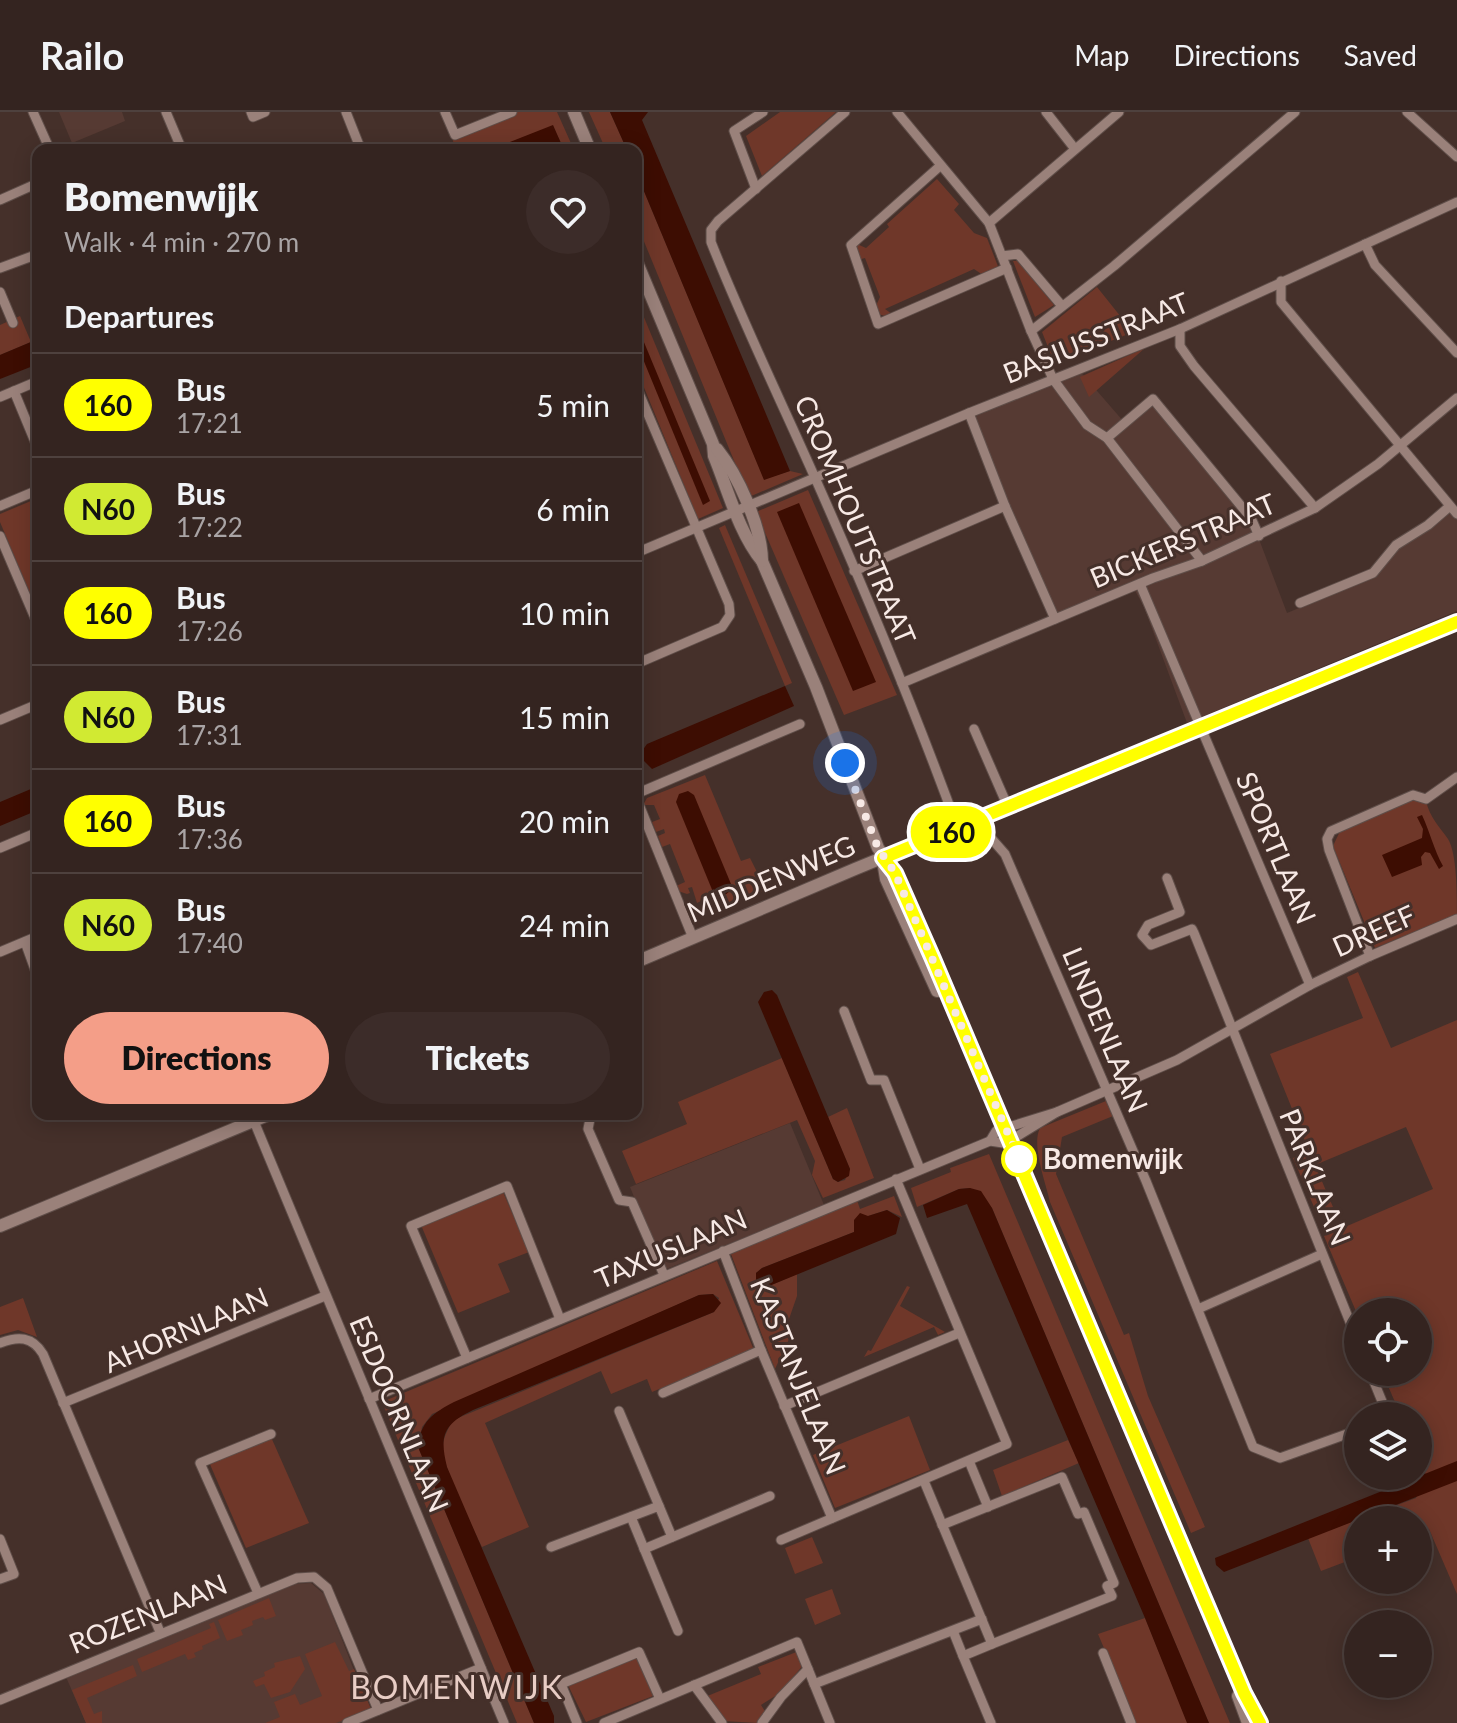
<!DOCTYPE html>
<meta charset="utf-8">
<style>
:root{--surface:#342420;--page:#3c2c29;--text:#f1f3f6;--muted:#a9a4a5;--line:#4e413e;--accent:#f49e88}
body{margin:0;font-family:Lato,sans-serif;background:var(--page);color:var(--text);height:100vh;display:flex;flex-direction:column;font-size:30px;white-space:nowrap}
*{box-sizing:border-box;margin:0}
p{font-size:26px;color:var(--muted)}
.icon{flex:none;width:44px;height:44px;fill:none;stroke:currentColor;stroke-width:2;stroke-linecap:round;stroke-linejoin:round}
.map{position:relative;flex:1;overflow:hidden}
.details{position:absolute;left:32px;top:32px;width:610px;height:976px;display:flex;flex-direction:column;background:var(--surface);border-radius:16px;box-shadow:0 4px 20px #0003,0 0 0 2px var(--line)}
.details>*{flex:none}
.badge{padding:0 16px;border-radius:26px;font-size:28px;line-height:52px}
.buttons{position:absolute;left:1344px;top:1186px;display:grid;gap:16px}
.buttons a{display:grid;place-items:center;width:88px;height:88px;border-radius:50%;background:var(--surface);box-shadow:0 4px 20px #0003,0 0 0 2px var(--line);font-size:40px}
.you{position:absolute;width:40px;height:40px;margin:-20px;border:6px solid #fff;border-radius:50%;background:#1a73e8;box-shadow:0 0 0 12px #1a73e833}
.map>.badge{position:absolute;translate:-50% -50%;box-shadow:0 0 0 4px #fff}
h2{padding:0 32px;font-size:30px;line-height:72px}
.round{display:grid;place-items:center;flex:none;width:84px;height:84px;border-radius:42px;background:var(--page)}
.overview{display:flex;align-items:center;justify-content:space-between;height:136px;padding:0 32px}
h1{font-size:38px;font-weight:800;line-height:60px}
.action{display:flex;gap:16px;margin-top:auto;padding:16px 32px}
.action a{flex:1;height:92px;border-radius:48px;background:var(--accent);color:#111;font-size:32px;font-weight:800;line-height:92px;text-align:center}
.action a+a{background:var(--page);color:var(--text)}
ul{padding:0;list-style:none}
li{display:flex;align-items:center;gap:24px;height:104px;padding:0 32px;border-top:2px solid var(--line)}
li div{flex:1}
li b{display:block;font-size:30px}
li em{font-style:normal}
li .badge{min-width:88px;font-weight:700;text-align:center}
header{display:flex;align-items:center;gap:48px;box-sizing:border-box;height:112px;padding:0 40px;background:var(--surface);border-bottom:2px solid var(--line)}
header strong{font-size:38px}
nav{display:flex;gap:44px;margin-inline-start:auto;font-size:28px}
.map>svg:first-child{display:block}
.built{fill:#563a33}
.green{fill:#6f3729}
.water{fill:#3d0d02}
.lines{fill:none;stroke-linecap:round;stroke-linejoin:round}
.street-casing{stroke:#5f4e49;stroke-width:11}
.secondary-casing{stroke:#5f4e49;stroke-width:14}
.street{stroke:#9a817a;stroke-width:9}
.secondary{stroke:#9a817a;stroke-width:12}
.line-casing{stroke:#fff;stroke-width:18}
.line{stroke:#ff0;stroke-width:12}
.walk{stroke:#f7e9e5;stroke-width:8;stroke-dasharray:0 14.4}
.stop-dot{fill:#fff;stroke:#ff0;stroke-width:4}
.labels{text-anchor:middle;stroke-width:6;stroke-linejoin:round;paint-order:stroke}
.street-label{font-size:28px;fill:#f7e9e5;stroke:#45302a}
.stop-label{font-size:28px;font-weight:bold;fill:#f7e9e5;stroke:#45302a;text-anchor:start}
.quarter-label{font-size:32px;letter-spacing:2px;fill:#e8cdc5;stroke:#45302a}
</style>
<header>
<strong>Railo</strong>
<nav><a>Map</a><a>Directions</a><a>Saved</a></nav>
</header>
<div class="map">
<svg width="1457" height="1611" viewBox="0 0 1457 1611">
<rect width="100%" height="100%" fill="#45302a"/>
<g class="built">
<path d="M 59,0 L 122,0 L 125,9 L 72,31 Z"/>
<path d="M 1078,257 L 1124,310 L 1153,287 L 1251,406 L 1287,501 L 1374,465 L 1397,437 L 1450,399 L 1457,406 L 1457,499 L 1187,611 L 1144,495 L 1133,475 L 1055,507 L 969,301 Z"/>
<path d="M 790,1011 L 824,1093 L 664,1158 L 630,1075 Z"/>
<path d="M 311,1471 L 324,1482 L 370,1599 L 340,1611 L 86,1611 L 66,1565 L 294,1472 Z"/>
</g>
<g class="green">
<path d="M 503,0 L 557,0 L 574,38 L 564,38 L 553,14 L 490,38 L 448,38 L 455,35 L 450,20 Z"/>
<path d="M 589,0 L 610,0 L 627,38 L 606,38 Z"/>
<path d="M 780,0 L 836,0 L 762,64 L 746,24 Z"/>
<path d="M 636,60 L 764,367 L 790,359 L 803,362 L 749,385 L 636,110 Z"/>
<path d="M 937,67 L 959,92 L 954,98 L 974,121 L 987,126 L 999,157 L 983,163 L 974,157 L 885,197 L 892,202 L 885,204 L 878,202 L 875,196 L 880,185 L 865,146 L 858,148 L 854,138 L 857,132 L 866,136 L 889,115 L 887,112 Z"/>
<path d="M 1013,149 L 1017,149 L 1022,154 L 1054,193 L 1035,205 Z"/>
<path d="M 1097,175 L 1133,220 L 1121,225 L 1120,223 L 1116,227 L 1054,250 L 1042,220 Z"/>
<path d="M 636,186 L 723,396 L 698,407 L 636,256 Z"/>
<path d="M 20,204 L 31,230 L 0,243 L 0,213 Z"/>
<path d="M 1145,236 L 1089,285 L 1080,265 Z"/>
<path d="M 808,378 L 897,583 L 844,603 L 756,400 Z"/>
<path d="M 38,386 L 38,500 L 0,410 L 0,402 Z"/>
<path d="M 725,413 L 792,571 L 785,574 L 719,416 Z"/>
<path d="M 705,663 L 741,749 L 750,746 L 766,778 L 742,787 L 736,785 L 733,791 L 724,795 L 721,788 L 706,794 L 703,788 L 697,791 L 692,775 L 688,776 L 690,781 L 687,782 L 678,779 L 676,774 L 685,770 L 670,732 L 662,735 L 658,724 L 665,721 L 664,717 L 656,720 L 652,710 L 660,707 L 654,693 L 643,693 L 647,686 Z"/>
<path d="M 1407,685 L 1426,689 C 1430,706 1439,714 1448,727 C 1457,741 1457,783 1457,802 L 1375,836 L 1333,734 L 1341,717 Z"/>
<path d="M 1358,860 L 1391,936 L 1457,908 L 1457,1482 L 1429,1417 L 1418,1421 L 1418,1408 L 1358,1408 L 1358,1445 L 1321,1459 L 1308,1426 L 1416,1386 L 1426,1363 L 1418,1345 L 1418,1304 L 1401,1304 L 1382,1260 L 1418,1260 L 1418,1200 L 1358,1200 L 1358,1204 L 1324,1124 L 1433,1077 L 1406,1015 L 1315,1053 L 1333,1095 L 1317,1102 L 1293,1046 L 1309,1039 L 1270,942 L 1363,906 L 1347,865 Z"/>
<path d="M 782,946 L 833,1067 L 838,1070 L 845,1068 L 850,1057 L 828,1005 L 847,996 L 874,1066 L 823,1086 L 812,1063 L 815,1049 L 797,1008 L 636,1072 L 622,1039 L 687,1012 L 678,990 Z"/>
<path d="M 1106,989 L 1113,1004 L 1062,1025 L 1056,1062 L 1124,1223 L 1129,1221 L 1148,1284 L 1205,1415 L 1191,1421 L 1050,1090 C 1046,1071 1031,1033 1040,1016 Z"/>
<path d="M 989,1042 L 1230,1611 L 1209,1611 L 992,1096 L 970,1076 L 959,1077 L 917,1095 L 911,1076 L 951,1060 L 950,1056 Z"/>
<path d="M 503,1080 L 529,1140 L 498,1152 L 510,1180 L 458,1201 L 421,1113 Z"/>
<path d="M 894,1084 L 902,1105 L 887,1098 L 868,1104 L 854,1120 L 762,1156 L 756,1161 L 769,1174 L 797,1162 L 797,1184 L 789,1207 L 791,1223 L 775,1257 L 731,1142 L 857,1088 L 860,1097 Z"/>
<path d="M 717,1149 L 754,1238 L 652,1280 L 647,1267 L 611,1282 L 601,1259 L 485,1311 L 529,1415 L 482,1435 C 472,1414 444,1358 443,1338 C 442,1327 448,1317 453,1308 L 714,1200 L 719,1186 L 713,1182 L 699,1183 L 432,1302 L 422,1315 L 418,1335 L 534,1611 L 517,1611 L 382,1290 Z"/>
<path d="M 907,1174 L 910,1175 L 900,1194 L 945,1220 L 938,1223 L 934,1215 L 864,1245 L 868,1238 L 871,1239 Z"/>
<path d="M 23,1186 L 37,1225 L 18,1218 L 0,1223 L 0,1195 Z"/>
<path d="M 909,1304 L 930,1358 L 835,1396 L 813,1343 Z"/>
<path d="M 271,1325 L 309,1411 L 246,1436 L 209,1350 Z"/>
<path d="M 1068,1328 L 1079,1351 L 1002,1384 L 993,1358 Z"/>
<path d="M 812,1425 L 823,1451 L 795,1462 L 785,1436 Z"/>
<path d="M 832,1477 L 841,1502 L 815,1513 L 805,1487 Z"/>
<path d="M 269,1486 L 276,1504 L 265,1508 L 263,1505 L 252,1509 L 253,1513 L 241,1518 L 243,1523 L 227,1529 L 218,1508 Z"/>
<path d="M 1145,1506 L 1187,1609 L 1187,1611 L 1136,1611 L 1098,1522 Z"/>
<path d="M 214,1510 L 220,1526 L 202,1534 L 203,1537 L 194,1541 L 196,1545 L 188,1548 L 185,1542 L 142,1560 L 137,1547 L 211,1516 L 209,1512 Z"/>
<path d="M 335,1530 L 349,1559 L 354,1557 L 371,1597 L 336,1611 L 265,1611 L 280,1605 L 274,1590 L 295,1582 L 300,1593 L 322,1584 L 305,1542 Z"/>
<path d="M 799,1539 L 804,1552 L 780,1581 L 761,1593 L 766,1601 L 758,1611 L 723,1609 L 705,1585 L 761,1562 L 758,1555 Z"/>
<path d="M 300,1544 L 305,1557 L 290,1580 L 271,1586 L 264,1572 L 256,1575 L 253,1569 L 265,1564 L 264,1560 L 275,1555 L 274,1551 Z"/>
<path d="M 636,1545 L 653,1584 L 586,1610 L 568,1573 Z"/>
<path d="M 133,1553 L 137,1564 L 87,1586 L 94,1602 L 102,1599 L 102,1611 L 86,1611 L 72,1578 Z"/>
</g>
<g class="water">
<path d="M 610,0 L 648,0 L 642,8 L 790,359 L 764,368 L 636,60 L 636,38 L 627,38 Z"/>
<path d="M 553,13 L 564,38 L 490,38 Z"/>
<path d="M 636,211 L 710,389 L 703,393 L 636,230 Z"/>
<path d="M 38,227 L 38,252 L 0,267 L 0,243 Z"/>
<path d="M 799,391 L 876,570 L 853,579 L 777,400 Z"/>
<path d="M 785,574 L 794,594 L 652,657 L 642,647 L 642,639 L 647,632 Z"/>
<path d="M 38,674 L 38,698 L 0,714 L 0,690 Z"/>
<path d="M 688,679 L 694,683 L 731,772 L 730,779 L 725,783 L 713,780 L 676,690 L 679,682 Z"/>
<path d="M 1422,703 C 1430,720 1434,738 1443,754 L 1439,757 L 1430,741 L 1425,740 L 1421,745 L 1422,753 L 1392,765 L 1382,743 L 1422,726 L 1423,717 L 1417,705 Z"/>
<path d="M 772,878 L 777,883 L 850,1057 L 849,1064 L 838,1070 L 833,1067 L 758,890 L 764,880 Z"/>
<path d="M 970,1076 L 981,1079 L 992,1096 L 1209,1611 L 1187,1611 L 1145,1506 L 967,1092 L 927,1106 L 923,1093 L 959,1077 Z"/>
<path d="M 887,1098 L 900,1106 L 896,1122 L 769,1174 L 756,1169 L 756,1161 L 762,1156 L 854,1120 L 854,1108 L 860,1101 L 868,1104 Z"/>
<path d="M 713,1182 L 721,1191 L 714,1200 L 473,1298 C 444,1312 439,1323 447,1355 L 554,1604 L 554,1611 L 534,1611 L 418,1335 C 420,1310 433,1301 454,1290 L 699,1183 Z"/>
<path d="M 1457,1349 L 1457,1369 L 1224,1460 L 1216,1453 L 1215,1446 Z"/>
</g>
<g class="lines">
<g class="street-casing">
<g id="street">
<path d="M 33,0 L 50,38"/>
<path d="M 166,0 L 182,38"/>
<path d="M 251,0 L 253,5 L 265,0"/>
<path d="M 346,0 L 361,38"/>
<path d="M 445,0 L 455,23 L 512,0"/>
<path d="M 845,0 L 718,109 L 711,118 L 711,130 C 743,211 781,289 816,368 C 867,483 915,599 958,717"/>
<path d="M 897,0 L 989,111 L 1031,219 L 1053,267 L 1087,313 L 1107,326 L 1202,449"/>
<path d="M 1046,0 L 1075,37"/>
<path d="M 1407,0 L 1457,45"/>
<path d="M 940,54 L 851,133 L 878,212 L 1007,156"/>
<path d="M 756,77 L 734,19 L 763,0"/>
<path d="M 0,88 L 38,71"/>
<path d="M 989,111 L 1119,0"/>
<path d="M 1365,132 L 1375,153 L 1457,241"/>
<path d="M 1002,144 L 1018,142 L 1062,194"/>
<path d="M 0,156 L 38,142"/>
<path d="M 1281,169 L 1281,190 L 1457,402"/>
<path d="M 0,180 L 13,211"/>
<path d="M 1180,217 L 1180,234 L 1194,254 L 1315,396"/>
<path d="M 1031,219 L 1114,154 L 1295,0"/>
<path d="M 636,274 L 729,492 L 730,503 L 722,515 L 636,552"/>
<path d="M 14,279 L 38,337"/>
<path d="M 0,285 L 38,269"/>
<path d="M 969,301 L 1005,394 L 1055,507"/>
<path d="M 1107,326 L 1153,287 L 1251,406 L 1259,424"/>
<path d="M 0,394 L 38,378"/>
<path d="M 0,424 L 38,513"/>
<path d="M 636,441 L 969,301 L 1180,217 L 1457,90"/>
<path d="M 854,459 L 1005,394"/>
<path d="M 1140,472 L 1310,873"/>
<path d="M 1300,491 L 1373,461 L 1396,433 L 1428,413 L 1450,394"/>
<path d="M 902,571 L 1153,466 L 1202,449 L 1315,396 L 1378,352 L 1457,286"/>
<path d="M 0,608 L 38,592"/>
<path d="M 974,617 L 1008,695"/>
<path d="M 636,682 L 800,612"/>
<path d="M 636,685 L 693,826"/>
<path d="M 976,709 L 1005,742 L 1146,1069 L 1253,1335 L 1280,1346 L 1358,1318"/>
<path d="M 0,736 L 38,720"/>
<path d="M 1167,766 L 1180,800 L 1148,813 L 1142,823 L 1151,833 L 1192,817 L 1194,821 L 1358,1230"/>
<path d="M 25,830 L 38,866"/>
<path d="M 0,840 L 38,824"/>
<path d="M 1370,844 L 1329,738 L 1327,727 L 1331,719 L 1413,683 L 1426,687 L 1457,665"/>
<path d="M 844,899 L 871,968 L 884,968 L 920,1057"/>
<path d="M 251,1002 L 504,1611"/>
<path d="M 591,1002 L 588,1017 L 619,1088 L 632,1090 L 664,1163"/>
<path d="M 990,1029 L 996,1019 L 1057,1000 L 1177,948 L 1310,873 L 1370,844 L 1457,807"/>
<path d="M 723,1139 L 761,1238 L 832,1406"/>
<path d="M 1198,1197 L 1322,1142"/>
<path d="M 0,1231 C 18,1224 32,1224 43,1242 L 160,1520"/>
<path d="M 467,1246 L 411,1114 L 507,1074 L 560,1207"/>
<path d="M 1370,1260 L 1388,1304"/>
<path d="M 663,1281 L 761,1238"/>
<path d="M 369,1287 L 990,1029 L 1003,1031 L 1011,1028 L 1057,1000"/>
<path d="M 63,1291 L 325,1184"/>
<path d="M 784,1294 L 959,1221"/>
<path d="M 619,1299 L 659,1394"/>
<path d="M 969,1349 L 988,1395"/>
<path d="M 924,1369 L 992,1532 L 963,1544 L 991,1611"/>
<path d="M 631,1405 L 678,1519"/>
<path d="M 942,1413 L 1062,1365 L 1078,1402 L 1084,1400 L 1114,1471 L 1107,1474 L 1112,1484 L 992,1532"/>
<path d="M 0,1427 L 14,1462 L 0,1467"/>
<path d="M 781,1428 L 1007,1332 L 896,1067"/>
<path d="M 551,1435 L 659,1394 L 672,1425"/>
<path d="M 644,1437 L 770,1384"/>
<path d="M 258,1481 L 200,1351 L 271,1322"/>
<path d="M 953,1519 L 963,1544"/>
<path d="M 1103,1541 L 1131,1611"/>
<path d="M 814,1572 L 982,1507"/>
<path d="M 694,1573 L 722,1611"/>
<path d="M 0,1588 L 297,1466 L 314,1465 L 327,1476 L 378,1598"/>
<path d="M 347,1611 L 481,1556"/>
<path d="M 577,1611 L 561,1572 L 639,1540 L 660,1587"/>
<path d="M 604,1611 L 797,1530 L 830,1611"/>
<path d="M 762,1611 L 781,1585 L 808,1557"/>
</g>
</g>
<g class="secondary-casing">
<g id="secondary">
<path d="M 574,0 L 590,38"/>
<path d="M 636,148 L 713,332 L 714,344 C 728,378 739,421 762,449 L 816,575 L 878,736 L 895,761 L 933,847 L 1244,1581 L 1260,1611"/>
<path d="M 717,337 C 738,363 762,416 762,449"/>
<path d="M 883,749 L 886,767 L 937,879"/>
<path d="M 636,850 L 855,757 L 1457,510"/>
<path d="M 0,1114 L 270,1002"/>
<path d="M 1238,1584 L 1248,1611"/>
</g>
</g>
<use href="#street" class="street"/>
<use href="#secondary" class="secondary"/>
</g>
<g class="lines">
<g class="line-casing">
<path id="line" d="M 1260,1611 L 1244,1581 L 933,847 L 895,761 L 883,746 L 1457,510"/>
</g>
<use href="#line" class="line"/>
<path class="walk" d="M 845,651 L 878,736 L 895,761 L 1019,1047"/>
</g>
<circle class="stop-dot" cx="1019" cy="1047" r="16"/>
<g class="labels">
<g class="street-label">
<text transform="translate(1096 226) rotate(-22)" y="10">BASIUSSTRAAT</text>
<text transform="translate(855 408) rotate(67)" y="10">CROMHOUTSTRAAT</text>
<text transform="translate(1183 429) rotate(-23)" y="10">BICKERSTRAAT</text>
<text transform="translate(1276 736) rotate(67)" y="10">SPORTLAAN</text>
<text transform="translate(771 767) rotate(-23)" y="10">MIDDENWEG</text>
<text transform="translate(1374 819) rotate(-24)" y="10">DREEF</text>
<text transform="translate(1105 918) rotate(67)" y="10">LINDENLAAN</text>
<text transform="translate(1315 1065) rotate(68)" y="10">PARKLAAN</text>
<text transform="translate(671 1137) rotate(-23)" y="10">TAXUSLAAN</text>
<text transform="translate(186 1218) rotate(-23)" y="10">AHORNLAAN</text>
<text transform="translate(798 1264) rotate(68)" y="10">KASTANJELAAN</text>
<text transform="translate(399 1302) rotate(67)" y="10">ESDOORNLAAN</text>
<text transform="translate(148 1502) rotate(-22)" y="10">ROZENLAAN</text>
</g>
<g class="stop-label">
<text x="1043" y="1057">Bomenwijk</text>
</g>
<g class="quarter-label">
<text x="457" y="1587">BOMENWIJK</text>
</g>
</g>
</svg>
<div class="buttons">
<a><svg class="icon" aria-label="locate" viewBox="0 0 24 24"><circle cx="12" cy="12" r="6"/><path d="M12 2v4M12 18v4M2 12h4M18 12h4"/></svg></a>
<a><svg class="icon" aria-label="layers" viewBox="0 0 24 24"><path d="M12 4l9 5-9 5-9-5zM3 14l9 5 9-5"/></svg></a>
<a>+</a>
<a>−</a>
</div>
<div class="you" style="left:845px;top:651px"></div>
<b class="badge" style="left:951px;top:720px;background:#ff0;color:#111">160</b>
<section class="details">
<div class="overview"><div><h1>Bomenwijk</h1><p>Walk · 4 min · 270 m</p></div><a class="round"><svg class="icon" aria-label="heart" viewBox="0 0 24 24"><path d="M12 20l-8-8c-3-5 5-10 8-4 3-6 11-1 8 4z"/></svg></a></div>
<h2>Departures</h2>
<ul>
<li><span class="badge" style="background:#ff0;color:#111">160</span><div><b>Bus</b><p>17:21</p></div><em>5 min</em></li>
<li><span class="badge" style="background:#d1ea32;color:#111">N60</span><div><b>Bus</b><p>17:22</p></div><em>6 min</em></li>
<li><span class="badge" style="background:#ff0;color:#111">160</span><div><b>Bus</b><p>17:26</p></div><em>10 min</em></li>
<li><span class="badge" style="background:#d1ea32;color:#111">N60</span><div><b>Bus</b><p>17:31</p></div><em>15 min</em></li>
<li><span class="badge" style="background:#ff0;color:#111">160</span><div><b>Bus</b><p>17:36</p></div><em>20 min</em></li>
<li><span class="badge" style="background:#d1ea32;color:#111">N60</span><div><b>Bus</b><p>17:40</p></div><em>24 min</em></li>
</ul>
<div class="action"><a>Directions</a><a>Tickets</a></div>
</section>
</div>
